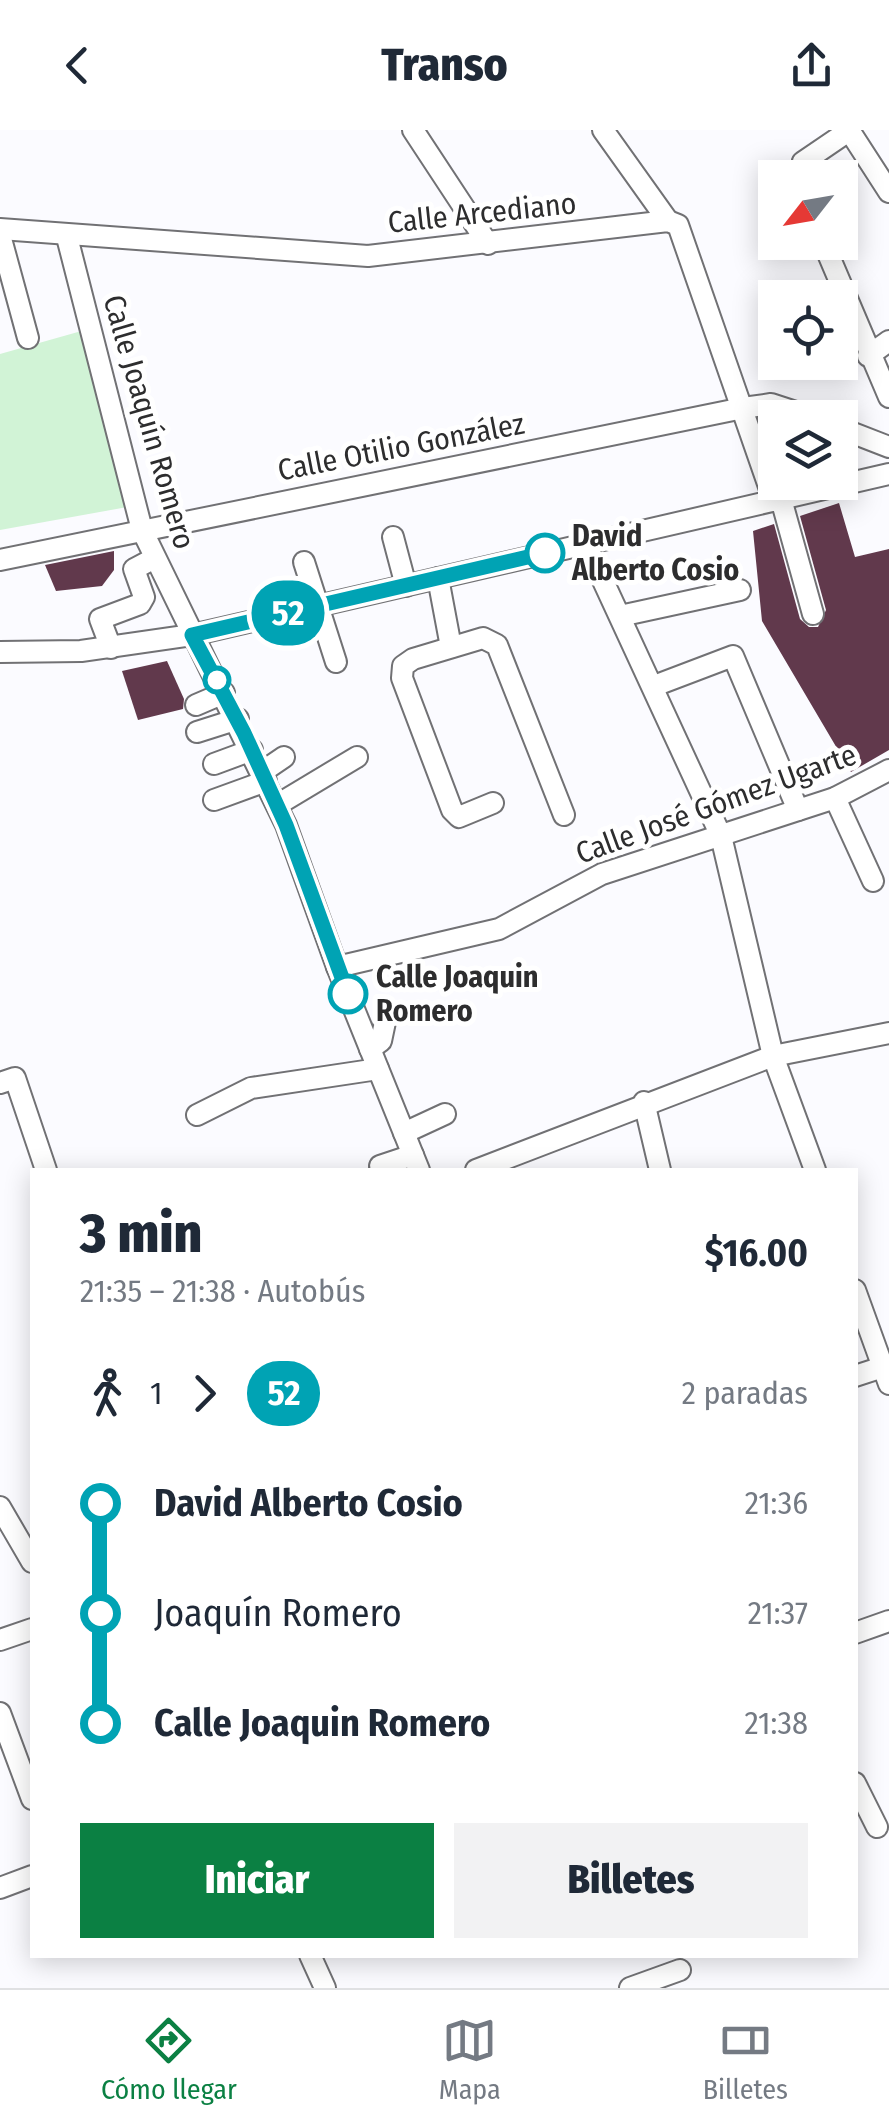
<!DOCTYPE html>
<html lang="es">
<meta charset="utf-8">
<style>
:root{--surface:#fff;--page:#f2f2f3;--text:#1f2937;--muted:#747a83;--line:#e0e1e3;--accent:#0b8043}
body{margin:0;font-family:"Fira Sans Condensed",sans-serif;background:var(--page);color:var(--text);height:100vh;display:flex;flex-direction:column;font-size:38px;white-space:nowrap}
*{box-sizing:border-box;margin:0}
p{font-size:32px;color:var(--muted)}
.icon{flex:none;width:55px;height:55px;fill:none;stroke:currentColor;stroke-width:2;stroke-linecap:round;stroke-linejoin:round}
.map{position:relative;flex:1;overflow:hidden}
.sheet{position:absolute;left:30px;top:1038px;width:828px;height:790px;display:flex;flex-direction:column;background:var(--surface);border-radius:0px;box-shadow:0 5px 25px #0003}
.sheet>*{flex:none}
.badge{padding:0 20px;border-radius:32px;font-size:35px;line-height:65px}
.needle{width:65px;rotate:239deg}
.fabs{position:absolute;left:758px;top:30px;display:grid;gap:20px}
.fabs a{display:grid;place-items:center;width:100px;height:100px;border-radius:0px;background:var(--surface);box-shadow:0 5px 25px #0003;font-size:50px}
.map>.badge{position:absolute;translate:-50% -50%;box-shadow:0 0 0 5px #fff}
.legs{display:flex;align-items:center;gap:15px;height:110px;padding:0 50px;font-size:32px}
.legs p{margin-inline-start:auto}
.summary{display:flex;align-items:center;justify-content:space-between;height:170px;padding:0 50px}
h1{font-size:55px;font-weight:800;line-height:75px}
.primary-button{display:flex;gap:20px;margin-top:auto;padding:20px 50px}
.primary-button a{flex:1;height:115px;border-radius:0px;background:var(--accent);color:#fff;font-size:40px;font-weight:800;line-height:115px;text-align:center}
.primary-button a+a{background:var(--page);color:var(--text)}
ul{padding:0 50px;list-style:none}
li{display:flex;align-items:center;gap:35px;height:110px;font-size:38px}
li i{display:grid;place-items:center;width:15px;height:100%;margin:0 12px;background:currentColor}
li i::after{content:'';width:25px;height:25px;margin:-12px;border:8px solid;border-radius:50%;background:var(--surface)}
li p{margin-inline-start:auto}
li:first-child i{background:linear-gradient(#0000 50%,currentColor 0)}
li:last-child i{background:linear-gradient(currentColor 50%,#0000 0)}
header{display:flex;justify-content:space-between;align-items:center;height:130px;padding:0 50px;background:var(--surface);font-size:45px;font-weight:800}
.menu{display:flex;justify-content:space-around;align-items:center;height:140px;border-top:2px solid var(--line);background:var(--surface);font-size:28px;color:var(--muted)}
.menu a{display:grid;justify-items:center;gap:5px}
.menu .current{color:var(--accent)}
.map>svg:first-child{display:block}
.pitch{fill:#d1f3d6}
.building{fill:#61394c}
.lines{fill:none;stroke-linecap:round;stroke-linejoin:round}
.minor-casing{stroke:#717174;stroke-width:24}
.minor{stroke:#fff;stroke-width:20}
.line-1-casing{stroke:#fff;stroke-width:22}
.line-1{stroke:#00a3b4;stroke-width:15}
.stop-1-dot{fill:#fff;stroke:#00a3b4;stroke-width:5}
.labels{text-anchor:middle;stroke-width:10;stroke-linejoin:round;paint-order:stroke}
.street-label{font-size:30px;fill:#2d2d2e;stroke:#fff}
.stop-label{font-size:30px;font-weight:bold;fill:#2d2d2e;stroke:#fff;text-anchor:start}
</style>
<header><svg class="icon" aria-label="back" viewBox="0 0 24 24"><path d="M15 5l-7 7 7 7"/></svg>Transo<svg class="icon" aria-label="share" viewBox="0 0 24 24"><path d="M12 15V3M7 8l5-5 5 5M5 13v7h14v-7"/></svg></header>
<div class="map">
<svg width="889" height="1858" viewBox="0 0 889 1858">
<rect width="100%" height="100%" fill="#fbfbff"/>
<path class="pitch" d="M 85,200 L 133,376 L 0,400 L 0,224 Z"/>
<g class="building">
<path d="M 839,373 L 855,427 L 889,419 L 889,620 L 851,642 L 762,491 L 753,401 L 774,394 L 800,489 L 809,497 L 818,497 L 826,480 L 800,386 Z"/>
<path d="M 114,421 L 114,440 L 102,456 L 56,461 L 45,435 Z"/>
<path d="M 167,531 L 184,569 L 183,579 L 138,590 L 122,541 Z"/>
</g>
<g class="lines">
<g class="minor-casing">
<g id="minor">
<path d="M 413,0 L 488,114"/>
<path d="M 603,0 L 668,91"/>
<path d="M 849,0 L 889,62"/>
<path d="M 807,48 L 803,32 L 850,0"/>
<path d="M 0,99 L 368,126 L 668,91 L 678,95 L 774,371"/>
<path d="M 0,105 L 28,208"/>
<path d="M 67,107 L 142,400 L 286,695 L 337,837 L 419,1040"/>
<path d="M 823,112 L 889,267"/>
<path d="M 868,226 L 889,211"/>
<path d="M 840,298 L 889,317"/>
<path d="M 781,369 L 813,484"/>
<path d="M 393,407 L 406,456"/>
<path d="M 586,414 L 721,706 L 773,926 L 815,1040"/>
<path d="M 0,430 L 743,278 L 771,274 L 814,288"/>
<path d="M 304,432 L 336,532"/>
<path d="M 438,448 L 451,517"/>
<path d="M 620,486 L 740,460"/>
<path d="M 111,518 L 100,489 L 140,474 L 144,467 L 134,439 L 153,429"/>
<path d="M 0,522 L 81,521 L 192,505 L 889,344"/>
<path d="M 654,556 L 733,526 L 798,680"/>
<path d="M 196,575 L 224,563"/>
<path d="M 197,602 L 238,589"/>
<path d="M 214,634 L 252,620"/>
<path d="M 262,642 L 284,627"/>
<path d="M 835,668 L 873,751"/>
<path d="M 214,670 L 266,651"/>
<path d="M 493,673 L 459,687 L 452,680 L 402,548 L 403,536 L 413,529 L 483,508 L 497,515 L 564,685"/>
<path d="M 277,675 L 357,627"/>
<path d="M 337,837 L 499,799 L 602,744 L 835,668 L 889,640"/>
<path d="M 370,919 L 381,911 L 385,892"/>
<path d="M 0,953 L 15,948 L 46,1040"/>
<path d="M 644,972 L 660,1040"/>
<path d="M 197,985 L 251,958 L 378,939"/>
<path d="M 404,1003 L 445,984"/>
<path d="M 380,1036 L 413,1025"/>
<path d="M 476,1040 L 773,926 L 889,903"/>
<path d="M 855,1160 L 889,1254"/>
<path d="M 855,1246 L 889,1235"/>
<path d="M 0,1377 L 32,1432"/>
<path d="M 855,1503 L 889,1491"/>
<path d="M 0,1510 L 32,1499"/>
<path d="M 0,1583 L 32,1669"/>
<path d="M 855,1653 L 877,1697"/>
<path d="M 0,1758 L 32,1746"/>
<path d="M 310,1825 L 325,1858"/>
<path d="M 630,1858 L 680,1840"/>
</g>
</g>
<use href="#minor" class="minor"/>
</g>
<g class="lines">
<g class="line-1-casing">
<path id="line-1" d="M 348,864 L 286,695 L 244,603 L 192,505 L 545,423"/>
</g>
<use href="#line-1" class="line-1"/>
</g>
<g class="stop-1-dot">
<circle cx="545" cy="423" r="18"/>
<circle cx="217" cy="550" r="12"/>
<circle cx="348" cy="864" r="18"/>
</g>
<g class="labels">
<g class="street-label">
<text transform="translate(482 83) rotate(-6)" y="10">Calle Arcediano</text>
<text transform="translate(149 292) rotate(74)" y="10">Calle Joaquín Romero</text>
<text transform="translate(401 317) rotate(-11)" y="10">Calle Otilio González</text>
<text transform="translate(716 674) rotate(-20)" y="10">Calle José Gómez Ugarte</text>
</g>
<g class="stop-label">
<text x="572" y="416">David<tspan x="572" dy="34">Alberto Cosio</tspan></text>
<text x="376" y="857">Calle Joaquin<tspan x="376" dy="34">Romero</tspan></text>
</g>
</g>
</svg>
<div class="fabs">
<a><svg class="needle" viewBox="-14 -14 28 28"><path d="M0-13l5 13h-10z" fill="#e53935"/><path d="M0 13l5-13h-10z" fill="#747a83"/></svg></a>
<a><svg class="icon" aria-label="locate" viewBox="0 0 24 24"><circle cx="12" cy="12" r="6"/><path d="M12 2v4M12 18v4M2 12h4M18 12h4"/></svg></a>
<a><svg class="icon" aria-label="layers" viewBox="0 0 24 24"><path d="M12 4l9 5-9 5-9-5zM3 14l9 5 9-5"/></svg></a>
</div>
<b class="badge" style="left:288px;top:483px;background:#00a3b4;color:#fff">52</b>
<section class="sheet">
<div class="summary"><div><h1>3 min</h1><p>21:35 – 21:38 · Autobús</p></div><b>$16.00</b></div>
<div class="legs"><svg class="icon" aria-label="walk" viewBox="0 0 24 24"><circle cx="13" cy="4" r="2"/><path d="M13 8l-2 6 4 7M11 14l-3 7M7 12l3-4h3l4 4"/></svg>1<svg class="icon" aria-label="forward" viewBox="0 0 24 24"><path d="M9 5l7 7-7 7"/></svg><b class="badge" style="background:#00a3b4;color:#fff">52</b><p>2 paradas</p></div>
<ul>
<li><i style="color:#00a3b4"></i><b>David Alberto Cosio</b><p>21:36</p></li>
<li><i style="color:#00a3b4"></i><span>Joaquín Romero</span><p>21:37</p></li>
<li><i style="color:#00a3b4"></i><b>Calle Joaquin Romero</b><p>21:38</p></li>
</ul>
<div class="primary-button"><a>Iniciar</a><a>Billetes</a></div>
</section>
</div>
<nav class="menu">
<a class="current"><svg class="icon" aria-label="directions" viewBox="0 0 24 24"><path d="M12 3l9 9-9 9-9-9zM9 14v-3h6M13 9l2 2-2 2"/></svg>Cómo llegar</a>
<a><svg class="icon" aria-label="map" viewBox="0 0 24 24"><path d="M3 6l6-2 6 2 6-2v14l-6 2-6-2-6 2zM9 4v14M15 6v14"/></svg>Mapa</a>
<a><svg class="icon" aria-label="tickets" viewBox="0 0 24 24"><path d="M3 7h18v10H3zM15 7v10"/></svg>Billetes</a>
</nav>
